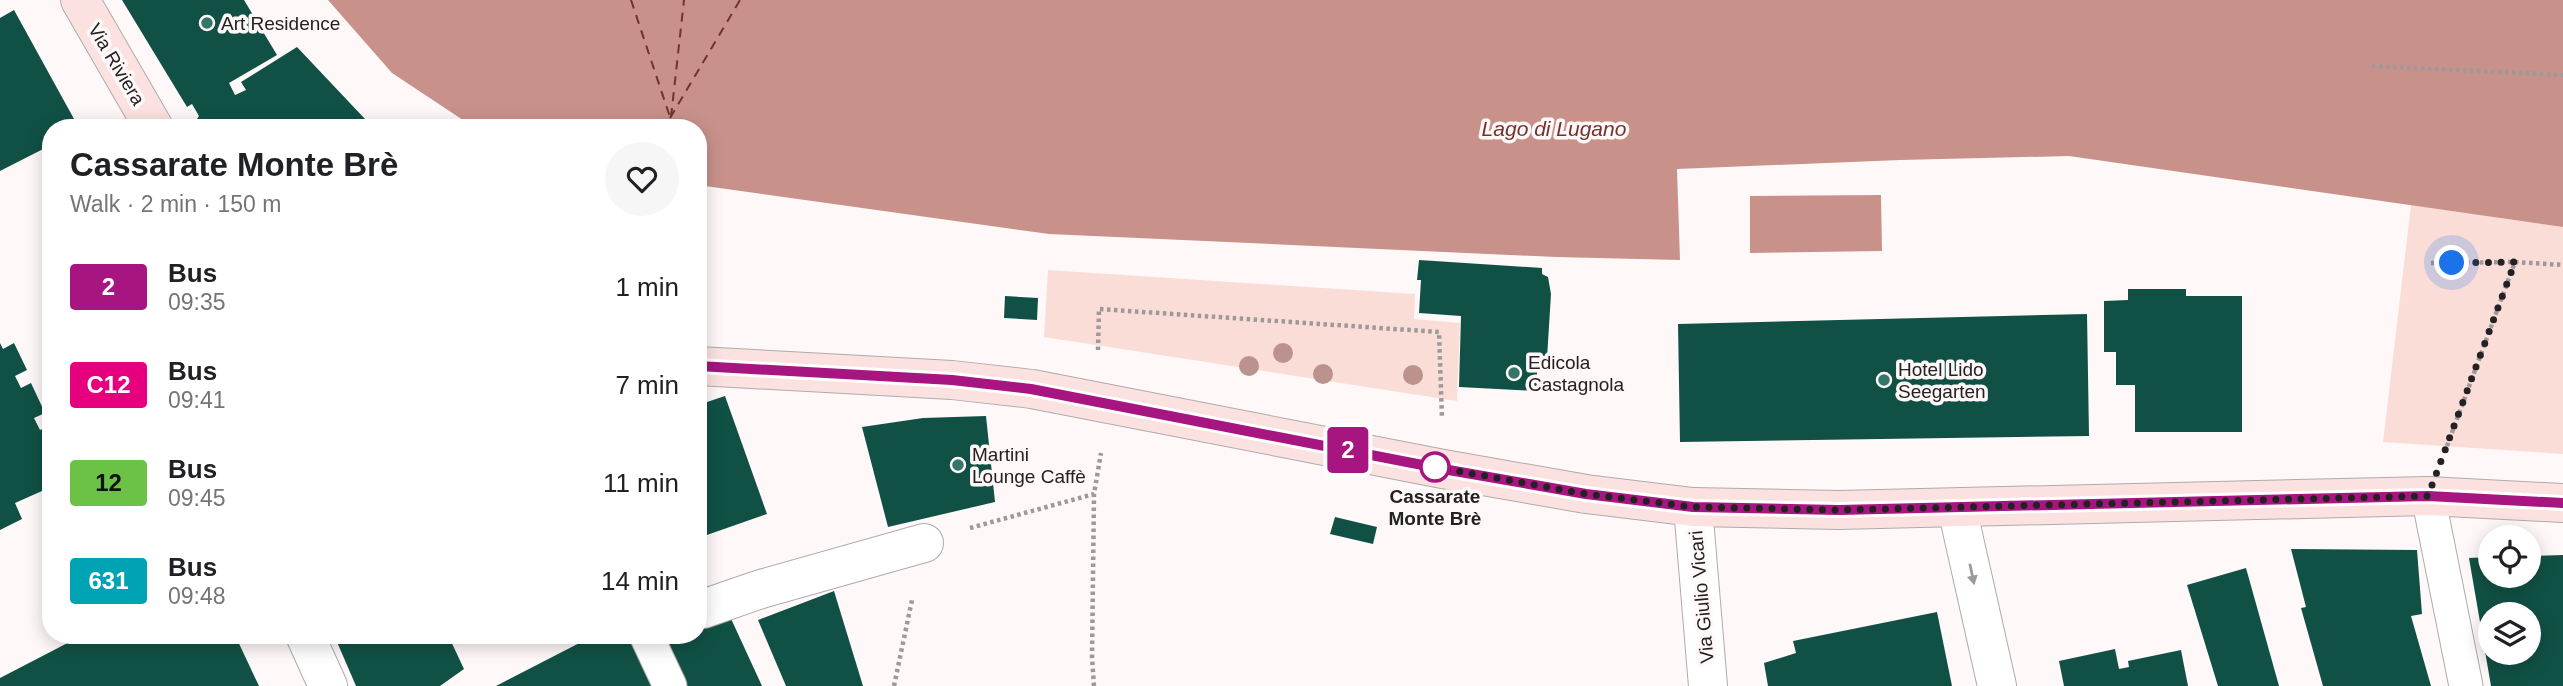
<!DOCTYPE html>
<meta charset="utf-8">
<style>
:root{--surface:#fff;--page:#f6f6f6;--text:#202124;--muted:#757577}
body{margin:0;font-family:Helvetica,sans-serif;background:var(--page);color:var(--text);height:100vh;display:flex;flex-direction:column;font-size:26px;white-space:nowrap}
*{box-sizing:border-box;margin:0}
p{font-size:23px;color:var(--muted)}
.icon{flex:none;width:38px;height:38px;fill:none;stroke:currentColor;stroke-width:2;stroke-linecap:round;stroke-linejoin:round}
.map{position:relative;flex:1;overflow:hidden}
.panel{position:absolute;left:42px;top:119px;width:665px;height:525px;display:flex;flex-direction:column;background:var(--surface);border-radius:28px;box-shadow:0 4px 18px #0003}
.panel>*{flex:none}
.badge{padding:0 14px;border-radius:5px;font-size:24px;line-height:46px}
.fabs{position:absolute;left:2478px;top:525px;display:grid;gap:14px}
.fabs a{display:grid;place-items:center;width:63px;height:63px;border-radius:50%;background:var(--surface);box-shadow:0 4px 18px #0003;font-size:35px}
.you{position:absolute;width:35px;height:35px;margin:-18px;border:5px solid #fff;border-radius:50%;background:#1a73e8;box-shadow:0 0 0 10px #1a73e833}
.map>.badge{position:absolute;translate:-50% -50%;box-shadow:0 0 0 4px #fff}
.round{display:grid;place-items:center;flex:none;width:74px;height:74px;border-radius:37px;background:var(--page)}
.overview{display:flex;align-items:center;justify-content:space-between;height:119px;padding:0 28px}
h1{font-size:33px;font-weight:700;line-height:52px}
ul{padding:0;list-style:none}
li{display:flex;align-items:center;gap:21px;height:98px;padding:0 28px}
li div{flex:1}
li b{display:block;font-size:26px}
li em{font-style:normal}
li .badge{min-width:77px;font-weight:700;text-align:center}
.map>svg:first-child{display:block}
.green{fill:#fbddd8}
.water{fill:#c8928b}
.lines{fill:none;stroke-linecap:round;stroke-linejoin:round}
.ferry{stroke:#75312b;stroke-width:2;stroke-dasharray:9 7;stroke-linecap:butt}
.building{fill:#115145;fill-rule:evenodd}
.lane-casing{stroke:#b0abab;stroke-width:35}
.street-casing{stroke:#b0abab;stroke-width:40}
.secondary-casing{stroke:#b0abab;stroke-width:40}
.path{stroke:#9e9999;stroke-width:4.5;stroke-dasharray:3.5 3.5;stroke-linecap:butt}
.lane{stroke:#fff;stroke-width:33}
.street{stroke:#fff;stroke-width:38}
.secondary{stroke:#fbe2e0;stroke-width:38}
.tree{fill:#bb928e}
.oneway{fill:#9c9b9b}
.line-casing{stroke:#fff;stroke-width:16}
.line{stroke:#a71580;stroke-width:10}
.walk{stroke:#232121;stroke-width:7;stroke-dasharray:0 12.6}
.poi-dot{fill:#347667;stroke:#fef8f8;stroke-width:2.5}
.stop-dot{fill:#fff;stroke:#a71580;stroke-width:3.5}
.labels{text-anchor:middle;stroke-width:7;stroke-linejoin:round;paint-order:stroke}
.poi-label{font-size:19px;fill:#232121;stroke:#fef8f8;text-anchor:start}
.street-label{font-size:19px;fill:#232121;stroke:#fef8f8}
.stop-label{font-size:19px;font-weight:bold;fill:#232121;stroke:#fef8f8}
.water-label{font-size:21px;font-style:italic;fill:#75312b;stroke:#fef8f8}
</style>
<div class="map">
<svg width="2563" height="686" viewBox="0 0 2563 686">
<rect width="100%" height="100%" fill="#fef8f8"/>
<g class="green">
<path d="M 2411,205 L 2563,227 L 2563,454 L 2383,442 Z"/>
<path d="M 1048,270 L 1415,294 L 1414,319 L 1460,323 L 1457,401 L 1044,337 Z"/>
</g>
<g class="water">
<path d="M 328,0 L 2563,0 L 2563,227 L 2069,156 L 1900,160 L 1677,169 L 1680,260 L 1556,257 L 1049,234 L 698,185 L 698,128 L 475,128 L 392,73 Z"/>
<path d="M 1881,195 L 1882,251 L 1750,253 L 1750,196 Z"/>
</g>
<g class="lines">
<g class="ferry">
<path d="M 631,0 L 670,117"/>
<path d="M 671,117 L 684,0"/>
<path d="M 670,118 L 740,0"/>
</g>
</g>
<g class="building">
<path d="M 122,0 L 244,0 L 277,55 L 229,83 L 235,95 L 246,90 L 241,82 L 297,47 L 365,119 L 356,128 L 205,128 L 197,119 L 199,116 L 192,104 L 187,107 Z"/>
<path d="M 14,10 L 79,128 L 51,128 L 51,145 L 0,171 L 0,18 Z"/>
<path d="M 1419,260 L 1542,268 L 1542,274 L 1548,277 L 1551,294 L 1547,358 L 1537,357 L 1537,391 L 1459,387 L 1461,316 L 1419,313 L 1421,280 L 1417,280 Z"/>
<path d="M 2128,289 L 2186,289 L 2186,296 L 2242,296 L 2242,432 L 2135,432 L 2135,385 L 2116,385 L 2116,352 L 2104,352 L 2104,301 L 2128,300 Z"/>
<path d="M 1005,296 L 1038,298 L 1037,320 L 1004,318 Z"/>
<path d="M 2087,314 L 2089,436 L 1680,442 L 1678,324 Z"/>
<path d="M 0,343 L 3,349 L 14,343 L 27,370 L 15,376 L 21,388 L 31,383 L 45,413 L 34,418 L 40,430 L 51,425 L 51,487 L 15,503 L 22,519 L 0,530 Z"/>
<path d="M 725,396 L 767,514 L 704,536 L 698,519 L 698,405 Z"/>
<path d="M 986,416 L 995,502 L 888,527 L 862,427 L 923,418 Z"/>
<path d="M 1335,517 L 1377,527 L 1373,544 L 1330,534 Z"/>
<path d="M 2291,549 L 2417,550 L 2422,614 L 2411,616 L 2431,686 L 2323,686 L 2301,608 L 2306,607 Z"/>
<path d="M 2563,555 L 2563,686 L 2491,686 L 2469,558 L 2490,557 L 2490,576 L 2529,576 L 2529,556 ZM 2490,614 L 2529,614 L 2529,653 L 2490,653 Z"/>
<path d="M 2246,568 L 2279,686 L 2218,686 L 2187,585 Z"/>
<path d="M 834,591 L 863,686 L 786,686 L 758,620 Z"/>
<path d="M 727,610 L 762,686 L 683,686 L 662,639 L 670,635 L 698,635 L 698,623 Z"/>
<path d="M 1937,612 L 1952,686 L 1768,686 L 1764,663 L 1796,653 L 1793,641 Z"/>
<path d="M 83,635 L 235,635 L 259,686 L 0,686 L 0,678 Z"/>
<path d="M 334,635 L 448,635 L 464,669 L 440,686 L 356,686 Z"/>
<path d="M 595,635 L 636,635 L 657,686 L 496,686 Z"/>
<path d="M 2115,649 L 2119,669 L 2129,667 L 2128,661 L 2181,650 L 2188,686 L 2064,686 L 2059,661 Z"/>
</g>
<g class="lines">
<g class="lane-casing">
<g id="lane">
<path d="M 2428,496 L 2466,686"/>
<path d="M 646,635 L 670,686"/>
</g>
</g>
<g class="street-casing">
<g id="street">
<path d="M 1693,507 L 1708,686"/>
<path d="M 1957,508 L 1997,686"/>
<path d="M 703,609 L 761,589 L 924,543"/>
<path d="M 305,635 L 328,686"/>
</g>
</g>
<g class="secondary-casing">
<g id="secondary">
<path d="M 80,0 L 154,128"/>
<path d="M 698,366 L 952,380 L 1032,389 L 1443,469 L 1586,494 L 1693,507 L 1839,510 L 2428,496 L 2563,503"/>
</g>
</g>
<g class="path">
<path d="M 2372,66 L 2563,75"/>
<path d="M 391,128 L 393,125 L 400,128"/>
<path d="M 670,128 L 670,118"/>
<path d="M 2431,263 L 2515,262 L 2563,265"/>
<path d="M 1098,350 L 1099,309 L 1439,332 L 1442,419"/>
<path d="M 2447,446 L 2515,262"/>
<path d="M 970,528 L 1094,494"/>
<path d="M 894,686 L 912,600"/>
<path d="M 1094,686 L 1092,657 L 1094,494 L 1101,453"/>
</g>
<use href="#lane" class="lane"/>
<use href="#street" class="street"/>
<use href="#secondary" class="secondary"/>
</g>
<g class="tree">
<circle cx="1283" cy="353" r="10"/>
<circle cx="1249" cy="366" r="10"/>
<circle cx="1323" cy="374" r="10"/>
<circle cx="1413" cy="375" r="10"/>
</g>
<defs><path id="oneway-solid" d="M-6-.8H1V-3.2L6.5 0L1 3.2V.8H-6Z" transform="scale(1.75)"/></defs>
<use class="oneway" href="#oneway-solid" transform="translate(1972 574) rotate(78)"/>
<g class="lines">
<g class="line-casing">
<path id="line" d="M 698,366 L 952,380 L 1031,389 L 1443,469 L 1586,494 L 1693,507 L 1839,510 L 2428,496 L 2563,503"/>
</g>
<use href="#line" class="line"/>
<path class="walk" d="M 1435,467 L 1586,494 L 1693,507 L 1839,510 L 2428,496 L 2515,262 L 2452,263"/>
</g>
<g class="poi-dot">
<circle cx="207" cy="23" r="7"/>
<circle cx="1514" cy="373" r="7"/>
<circle cx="1884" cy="380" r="7"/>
<circle cx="958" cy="465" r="7"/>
</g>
<circle class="stop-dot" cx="1435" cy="467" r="14"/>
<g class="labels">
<g class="poi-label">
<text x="221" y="30">Art Residence</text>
<text x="1528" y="369">Edicola<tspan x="1528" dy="22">Castagnola</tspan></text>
<text x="1898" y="376">Hotel Lido<tspan x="1898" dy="22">Seegarten</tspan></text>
<text x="972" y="461">Martini<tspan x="972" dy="22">Lounge Caffè</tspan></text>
</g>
<g class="street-label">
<text transform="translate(117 64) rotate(59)" y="7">Via Riviera</text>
<text transform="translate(1701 597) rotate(-95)" y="7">Via Giulio Vicari</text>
</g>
<g class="stop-label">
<text x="1435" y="503">Cassarate<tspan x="1435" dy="22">Monte Brè</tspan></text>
</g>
<g class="water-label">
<text x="1554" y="136">Lago di Lugano</text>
</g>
</g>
</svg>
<div class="fabs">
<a><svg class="icon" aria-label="locate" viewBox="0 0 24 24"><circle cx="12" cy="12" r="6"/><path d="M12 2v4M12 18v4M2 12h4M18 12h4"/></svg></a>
<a><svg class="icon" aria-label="layers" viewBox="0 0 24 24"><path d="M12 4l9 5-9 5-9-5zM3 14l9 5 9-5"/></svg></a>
</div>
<div class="you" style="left:2452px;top:263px"></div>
<b class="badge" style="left:1348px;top:450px;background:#a71580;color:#fff">2</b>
<section class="panel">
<div class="overview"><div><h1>Cassarate Monte Brè</h1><p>Walk · 2 min · 150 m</p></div><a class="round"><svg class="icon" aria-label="heart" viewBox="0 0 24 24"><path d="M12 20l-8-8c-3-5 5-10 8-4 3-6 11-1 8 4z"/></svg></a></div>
<ul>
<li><span class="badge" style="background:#a71580;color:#fff">2</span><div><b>Bus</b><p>09:35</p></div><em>1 min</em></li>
<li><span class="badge" style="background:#e6007e;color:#fff">C12</span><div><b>Bus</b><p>09:41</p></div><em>7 min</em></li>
<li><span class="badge" style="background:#6cc247;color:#111">12</span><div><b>Bus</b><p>09:45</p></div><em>11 min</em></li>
<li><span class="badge" style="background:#00a3b4;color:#fff">631</span><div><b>Bus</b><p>09:48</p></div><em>14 min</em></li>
</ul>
</section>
</div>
